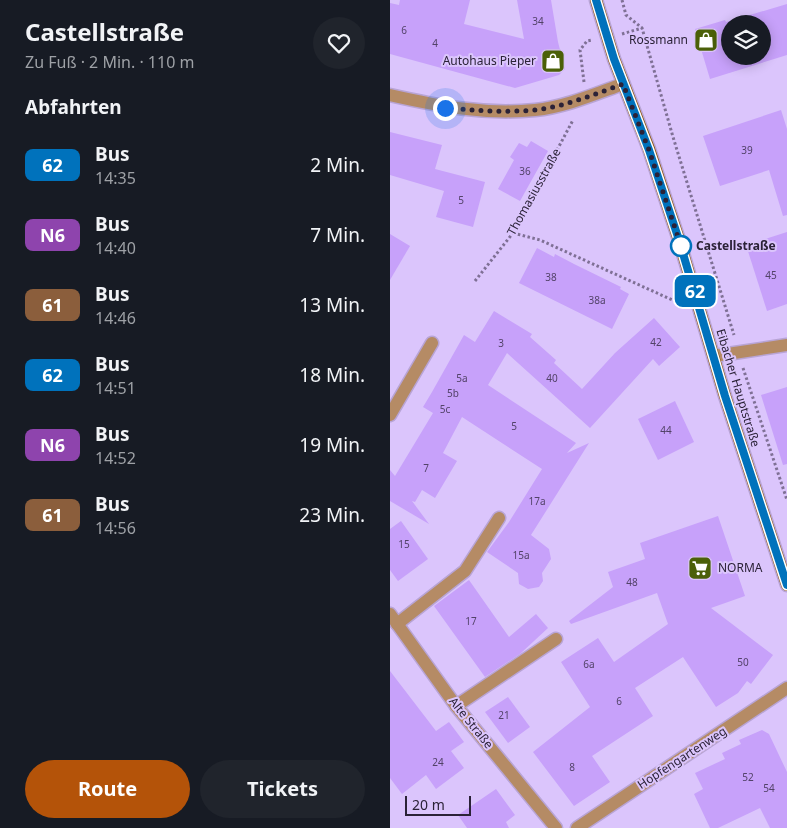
<!DOCTYPE html>
<html lang="de">
<meta charset="utf-8">
<style>
:root{--surface:#171b24;--page:#20242c;--text:#f1f3f6;--muted:#9ea1a6;--accent:#b45309}
body{margin:0;font-family:"Noto Sans",sans-serif;background:var(--page);color:var(--text);height:100vh;display:flex;flex-direction:column;font-size:19px;white-space:nowrap}
*{box-sizing:border-box;margin:0}
p{font-size:16px;color:var(--muted)}
.icon{flex:none;width:28px;height:28px;fill:none;stroke:currentColor;stroke-width:2;stroke-linecap:round;stroke-linejoin:round}
.map{position:relative;flex:1;overflow:hidden}
.sheet{display:flex;flex-direction:column;background:var(--surface);width:390px}
.sheet>*{flex:none}
.badge{padding:0 10px;border-radius:8px;font-size:18px;line-height:32px}
.tools{position:absolute;left:331px;top:15px;display:grid;gap:10px}
.tools a{display:grid;place-items:center;width:50px;height:50px;border-radius:50%;background:var(--surface);box-shadow:0 2px 12px #0003;font-size:25px}
.scale{position:absolute;left:15px;bottom:12px;width:66px;box-sizing:border-box;padding-left:5px;border:2px solid #2b2237;border-top:0;font-size:14px;line-height:18px;white-space:nowrap;color:#2b2237;-webkit-text-stroke:4px #dbc5fc;paint-order:stroke}
.you{position:absolute;width:25px;height:25px;margin:-12px;border:4px solid #fff;border-radius:50%;background:#1a73e8;box-shadow:0 0 0 8px #1a73e833}
.map>.badge{position:absolute;translate:-50% -50%;box-shadow:0 0 0 2px #fff}
h2{padding:0 25px;font-size:19px;line-height:45px}
.round{display:grid;place-items:center;flex:none;width:52px;height:52px;border-radius:26px;background:var(--page)}
.headline{display:flex;align-items:center;justify-content:space-between;height:85px;padding:0 25px}
h1{font-size:24px;font-weight:700;line-height:38px}
.button{display:flex;gap:10px;margin-top:auto;padding:10px 25px}
.button a{flex:1;height:58px;border-radius:30px;background:var(--accent);color:#fff;font-size:20px;font-weight:700;line-height:58px;text-align:center}
.button a+a{background:var(--page);color:var(--text)}
ul{padding:0;list-style:none}
li{display:flex;align-items:center;gap:15px;height:70px;padding:0 25px}
li div{flex:1}
li b{display:block;font-size:19px}
li em{font-style:normal}
li .badge{min-width:55px;font-weight:700;text-align:center}
main{display:flex;flex:1;min-height:0}
.map>svg:first-child{display:block}
.building{fill:#c7a1fa;fill-rule:evenodd}
.lines{fill:none;stroke-linecap:round;stroke-linejoin:round}
.service-casing{stroke:#b8a4d5;stroke-width:15}
.minor-casing{stroke:#b8a4d5;stroke-width:15}
.primary-casing{stroke:#b8a4d5;stroke-width:15}
.path{stroke:#7f7095;stroke-width:3;stroke-dasharray:2.5 2.5;stroke-linecap:butt}
.service{stroke:#b58b65;stroke-width:12}
.minor{stroke:#b58b65;stroke-width:12}
.primary{stroke:#8d5209;stroke-width:12}
.line-casing{stroke:#fff;stroke-width:11}
.line{stroke:#0072bc;stroke-width:8}
.walk{stroke:#2b2237;stroke-width:5;stroke-dasharray:0 9}
.stop-dot{fill:#fff;stroke:#0072bc;stroke-width:2.5}
.labels{text-anchor:middle;stroke-width:4;stroke-linejoin:round;paint-order:stroke}
.number-label{font-size:10px;fill:#524268}
.poi-label{font-size:12px;fill:#2b2237;stroke:#dbc5fc;text-anchor:end}
.street-label{font-size:12px;fill:#2b2237;stroke:#dbc5fc}
.stop-label{font-size:12px;font-weight:bold;fill:#2b2237;stroke:#dbc5fc;text-anchor:start}
</style>
<main>
<section class="sheet">
<div class="headline"><div><h1>Castellstraße</h1><p>Zu Fuß · 2 Min. · 110 m</p></div><a class="round"><svg class="icon" aria-label="heart" viewBox="0 0 24 24"><path d="M12 20l-8-8c-3-5 5-10 8-4 3-6 11-1 8 4z"/></svg></a></div>
<h2>Abfahrten</h2>
<ul>
<li><span class="badge" style="background:#0072bc;color:#fff">62</span><div><b>Bus</b><p>14:35</p></div><em>2 Min.</em></li>
<li><span class="badge" style="background:#8e44ad;color:#fff">N6</span><div><b>Bus</b><p>14:40</p></div><em>7 Min.</em></li>
<li><span class="badge" style="background:#8b5e3c;color:#fff">61</span><div><b>Bus</b><p>14:46</p></div><em>13 Min.</em></li>
<li><span class="badge" style="background:#0072bc;color:#fff">62</span><div><b>Bus</b><p>14:51</p></div><em>18 Min.</em></li>
<li><span class="badge" style="background:#8e44ad;color:#fff">N6</span><div><b>Bus</b><p>14:52</p></div><em>19 Min.</em></li>
<li><span class="badge" style="background:#8b5e3c;color:#fff">61</span><div><b>Bus</b><p>14:56</p></div><em>23 Min.</em></li>
</ul>
<div class="button"><a>Route</a><a>Tickets</a></div>
</section>
<div class="map">
<svg width="397" height="828" viewBox="0 0 397 828">
<rect width="100%" height="100%" fill="#dbc5fc"/>
<g class="building">
<path d="M 10,0 L 80,0 L 74,24 L 134,39 L 127,0 L 161,0 L 168,42 L 175,69 L 169,75 L 125,88 L 0,54 L 0,3 L 9,5 Z"/>
<path d="M 397,4 L 397,55 L 320,79 L 305,29 L 335,20 L 336,22 ZM 340,24 L 372,24 L 372,56 L 340,56 Z"/>
<path d="M 391,110 L 397,129 L 397,215 L 393,216 L 379,170 L 330,186 L 313,136 Z"/>
<path d="M 0,132 L 52,145 L 45,169 L 95,182 L 83,227 L 46,217 L 54,191 L 0,175 Z"/>
<path d="M 141,141 L 158,151 L 130,201 L 108,189 L 124,160 L 120,157 L 129,143 L 137,147 Z"/>
<path d="M 397,232 L 397,304 L 377,311 L 356,245 Z"/>
<path d="M 0,234 L 20,246 L 0,280 Z"/>
<path d="M 147,248 L 164,257 L 165,254 L 184,264 L 231,287 L 230,289 L 239,294 L 222,329 L 129,283 Z"/>
<path d="M 104,311 L 142,334 L 140,337 L 166,360 L 164,363 L 192,389 L 225,353 L 264,318 L 290,347 L 269,366 L 263,359 L 200,428 L 117,353 L 98,385 L 186,443 L 177,453 L 199,443 L 141,535 L 159,549 L 161,559 L 152,573 L 153,581 L 149,587 L 138,589 L 129,584 L 128,573 L 97,552 L 119,522 L 152,469 L 72,417 L 53,453 L 67,461 L 45,498 L 32,490 L 25,502 L 22,501 L 39,524 L 0,501 L 0,470 L 5,476 L 43,413 L 33,407 L 42,392 L 74,335 L 85,342 Z"/>
<path d="M 397,387 L 397,464 L 393,465 L 371,395 Z"/>
<path d="M 285,401 L 304,442 L 268,460 L 248,419 Z"/>
<path d="M 328,516 L 355,596 L 321,608 L 383,655 L 361,684 L 357,681 L 348,693 L 326,707 L 293,657 L 245,688 L 263,716 L 202,756 L 220,782 L 184,806 L 143,752 L 200,707 L 171,662 L 208,638 L 224,662 L 278,624 L 267,593 L 181,624 L 179,621 L 223,587 L 218,572 L 255,559 L 250,543 Z"/>
<path d="M 11,521 L 38,559 L 8,581 L 0,570 L 0,529 Z"/>
<path d="M 79,580 L 119,637 L 146,614 L 158,628 L 130,654 L 95,677 L 44,606 Z"/>
<path d="M 0,671 L 46,731 L 59,722 L 74,742 L 61,751 L 74,768 L 46,789 L 36,775 L 12,794 L 0,778 Z"/>
<path d="M 118,697 L 140,727 L 118,743 L 95,712 Z"/>
<path d="M 372,730 L 379,734 L 397,772 L 397,828 L 380,828 L 370,808 L 328,828 L 320,828 L 304,794 L 313,789 L 305,773 L 335,759 L 332,753 L 351,744 L 349,740 Z"/>
<path d="M 106,789 L 125,815 L 116,822 L 119,828 L 77,828 L 68,815 Z"/>
</g>
<g class="lines">
<g class="service-casing">
<g id="service">
<path d="M 7,624 L 75,571 L 109,518"/>
<path d="M 66,706 L 166,639"/>
</g>
</g>
<g class="minor-casing">
<g id="minor">
<path d="M 0,95 C 49,106 94,115 145,110 C 175,107 205,94 233,84"/>
<path d="M 324,356 L 397,345"/>
<path d="M 0,415 L 42,343"/>
<path d="M 0,614 L 66,706 L 166,828"/>
<path d="M 187,828 L 397,688"/>
</g>
</g>
<g class="primary-casing">
<path id="primary" d="M 206,0 L 224,59 L 259,149 L 289,240 L 335,396 L 397,585"/>
</g>
<g class="path">
<path d="M 232,0 L 236,15 L 252,28 L 283,137 L 344,335"/>
<path d="M 232,34 L 252,28"/>
<path d="M 194,82 L 190,50 L 197,41 L 202,40"/>
<path d="M 123,233 L 150,240 L 289,303"/>
<path d="M 85,281 L 123,233 L 183,120"/>
<path d="M 353,368 L 397,500"/>
</g>
<use href="#service" class="service"/>
<use href="#minor" class="minor"/>
<use href="#primary" class="primary"/>
</g>
<g class="lines">
<g class="line-casing">
<path id="line" d="M 206,0 L 224,59 L 259,150 L 289,240 L 335,396 L 397,585"/>
</g>
<use href="#line" class="line"/>
<path class="walk" d="M 55,108 C 85,110 114,113 144,110 C 174,107 205,94 233,84 L 259,150 L 291,246"/>
</g>
<defs>
<g id="shop-square" transform="scale(1.25)"><rect x="-9" y="-9" width="18" height="18" rx="4" fill="#4b6008" stroke="#dbc5fc"/><path d="M-5-2.5h2.3a2.7 3.5 0 0 1 5.4 0H5L5.5 6h-11ZM-1.5-2.5h3a1.5 2.3 0 0 0-3 0Z" fill="#fff"/></g>
<g id="supermarket-square" transform="scale(1.25)"><rect x="-9" y="-9" width="18" height="18" rx="4" fill="#4b6008" stroke="#dbc5fc"/><path d="M-6-5.5h2.5l.6 2H6L4.5 2H-2.5L-4.4-4H-6ZM-1.5 3.2a1.3 1.3 0 1 0 .1 0ZM3 3.2a1.3 1.3 0 1 0 .1 0Z" fill="#fff"/></g>
</defs>
<g fill-rule="evenodd">
<use href="#shop-square" x="316" y="40"/>
<use href="#shop-square" x="163" y="61"/>
<use href="#supermarket-square" x="310" y="568"/>
</g>
<circle class="stop-dot" cx="291" cy="246" r="10"/>
<g class="labels">
<g class="number-label">
<text x="148" y="25">34</text>
<text x="14" y="34">6</text>
<text x="45" y="47">4</text>
<text x="357" y="154">39</text>
<text x="135" y="175">36</text>
<text x="71" y="204">5</text>
<text x="381" y="279">45</text>
<text x="161" y="281">38</text>
<text x="207" y="304">38a</text>
<text x="266" y="346">42</text>
<text x="111" y="347">3</text>
<text x="72" y="382">5a</text>
<text x="162" y="382">40</text>
<text x="63" y="397">5b</text>
<text x="55" y="413">5c</text>
<text x="124" y="430">5</text>
<text x="276" y="434">44</text>
<text x="36" y="472">7</text>
<text x="147" y="505">17a</text>
<text x="14" y="548">15</text>
<text x="131" y="559">15a</text>
<text x="242" y="586">48</text>
<text x="81" y="625">17</text>
<text x="353" y="666">50</text>
<text x="199" y="668">6a</text>
<text x="229" y="705">6</text>
<text x="114" y="719">21</text>
<text x="48" y="766">24</text>
<text x="182" y="771">8</text>
<text x="358" y="781">52</text>
<text x="379" y="792">54</text>
</g>
<g class="poi-label">
<text x="298" y="44">Rossmann</text>
<text x="146" y="65">Autohaus Pieper</text>
<text x="328" y="572" text-anchor="start">NORMA</text>
</g>
<g class="street-label">
<text transform="translate(144 192) rotate(-61)" y="4">Thomasiusstraße</text>
<text transform="translate(348 388) rotate(73)" y="4">Eibacher Hauptstraße</text>
<text transform="translate(81 723) rotate(51)" y="4">Alte Straße</text>
<text transform="translate(292 758) rotate(-33)" y="4">Hopfengartenweg</text>
</g>
<g class="stop-label">
<text x="306" y="250">Castellstraße</text>
</g>
</g>
</svg>
<div class="tools">
<a><svg class="icon" aria-label="layers" viewBox="0 0 24 24"><path d="M12 4l9 5-9 5-9-5zM3 14l9 5 9-5"/></svg></a>
</div>
<div class="scale">20 m</div>
<div class="you" style="left:55px;top:108px"></div>
<b class="badge" style="left:305px;top:291px;background:#0072bc;color:#fff">62</b>
</div>
</main>
